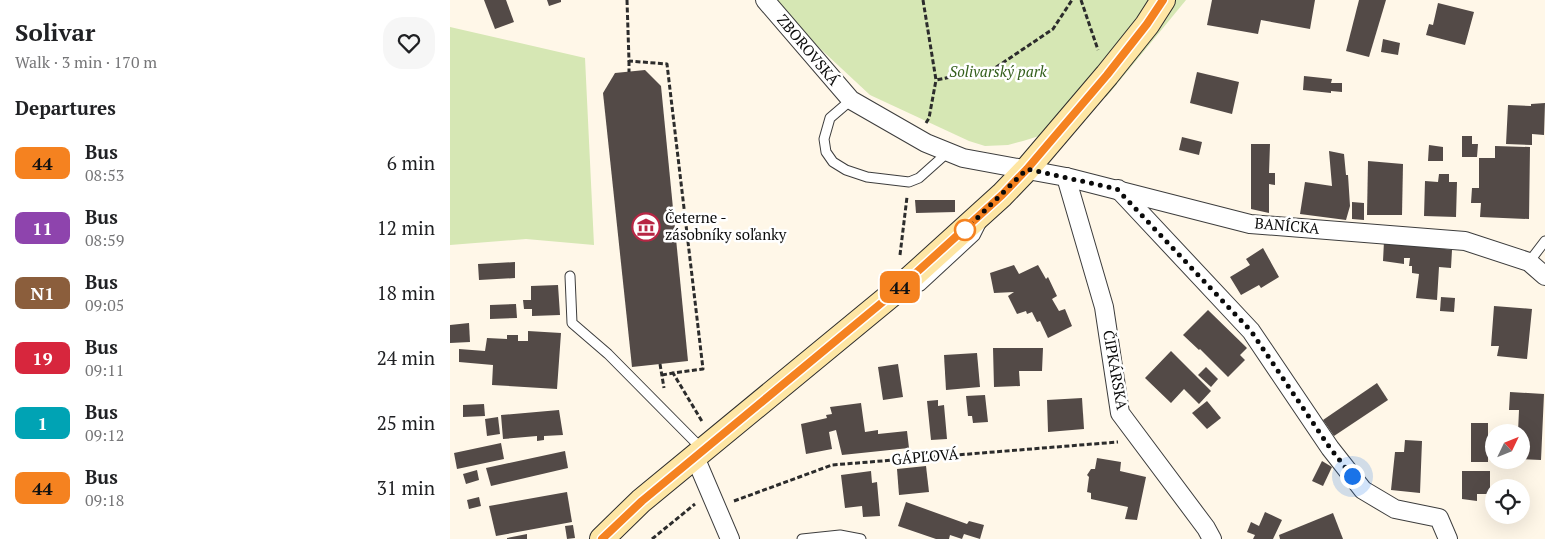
<!DOCTYPE html>
<meta charset="utf-8">
<style>
:root{--surface:#fff;--page:#f6f6f6;--text:#202124;--muted:#757577}
body{margin:0;font-family:"PT Serif",serif;background:var(--page);color:var(--text);height:100vh;display:flex;flex-direction:column;font-size:19px;white-space:nowrap}
*{box-sizing:border-box;margin:0}
p{font-size:16px;color:var(--muted)}
.icon{flex:none;width:28px;height:28px;fill:none;stroke:currentColor;stroke-width:2;stroke-linecap:round;stroke-linejoin:round}
.map{position:relative;flex:1;overflow:hidden}
.side{display:flex;flex-direction:column;background:var(--surface);width:450px}
.side>*{flex:none}
.badge{padding:0 10px;border-radius:8px;font-size:18px;line-height:32px}
.needle{width:32px;rotate:47deg}
.buttons{position:absolute;left:1035px;top:424px;display:grid;gap:10px}
.buttons a{display:grid;place-items:center;width:45px;height:45px;border-radius:50%;background:var(--surface);box-shadow:0 5px 20px #0002;font-size:25px}
.you{position:absolute;width:25px;height:25px;margin:-12px;border:4px solid #fff;border-radius:50%;background:#1a73e8;box-shadow:0 0 0 8px #1a73e833}
.map>.badge{position:absolute;translate:-50% -50%;box-shadow:0 0 0 2px #fff}
h2{padding:0 15px;font-size:19px;line-height:45px}
.round{display:grid;place-items:center;flex:none;width:52px;height:52px;border-radius:20px;background:var(--page)}
.overview{display:flex;align-items:center;justify-content:space-between;height:85px;padding:0 15px}
h1{font-size:24px;font-weight:800;line-height:38px}
ul{padding:0;list-style:none}
li{display:flex;align-items:center;gap:15px;height:65px;padding:0 15px}
li div{flex:1}
li b{display:block;font-size:19px}
li em{font-style:normal}
li .badge{min-width:55px;font-weight:700;text-align:center}
main{display:flex;flex:1;min-height:0}
.map>svg:first-child{display:block}
.green{fill:#d6e7b4}
.building{fill:#534a47}
.lines{fill:none;stroke-linecap:round;stroke-linejoin:round}
.lane-casing{stroke:#3d3d3d;stroke-width:11}
.street-casing{stroke:#3d3d3d;stroke-width:20}
.secondary-casing{stroke:#2c2c2c;stroke-width:26}
.path{stroke:#2c2c2c;stroke-width:3;stroke-dasharray:5 2.5;stroke-linecap:butt}
.lane{stroke:#fff;stroke-width:9}
.street{stroke:#fff;stroke-width:18}
.secondary{stroke:#fee6a4;stroke-width:24}
.line-casing{stroke:#fff;stroke-width:11}
.line{stroke:#f58220;stroke-width:8}
.walk{stroke:#0a0a0a;stroke-width:5;stroke-dasharray:0 9}
.stop-dot{fill:#fff;stroke:#f58220;stroke-width:2.5}
.labels{text-anchor:middle;stroke-width:5;stroke-linejoin:round;paint-order:stroke}
.street-label{font-size:15px;fill:#0a0a0a;stroke:#fff}
.park-label{font-size:15px;font-style:italic;fill:#35601d;stroke:#fff}
.poi-label{font-size:15px;fill:#0a0a0a;stroke:#fff;text-anchor:start}
</style>
<main>
<section class="side">
<div class="overview"><div><h1>Solivar</h1><p>Walk · 3 min · 170 m</p></div><a class="round"><svg class="icon" aria-label="heart" viewBox="0 0 24 24"><path d="M12 20l-8-8c-3-5 5-10 8-4 3-6 11-1 8 4z"/></svg></a></div>
<h2>Departures</h2>
<ul>
<li><span class="badge" style="background:#f58220;color:#111">44</span><div><b>Bus</b><p>08:53</p></div><em>6 min</em></li>
<li><span class="badge" style="background:#8e44ad;color:#fff">11</span><div><b>Bus</b><p>08:59</p></div><em>12 min</em></li>
<li><span class="badge" style="background:#8b5e3c;color:#fff">N1</span><div><b>Bus</b><p>09:05</p></div><em>18 min</em></li>
<li><span class="badge" style="background:#d7263d;color:#fff">19</span><div><b>Bus</b><p>09:11</p></div><em>24 min</em></li>
<li><span class="badge" style="background:#00a3b4;color:#fff">1</span><div><b>Bus</b><p>09:12</p></div><em>25 min</em></li>
<li><span class="badge" style="background:#f58220;color:#111">44</span><div><b>Bus</b><p>09:18</p></div><em>31 min</em></li>
</ul>
</section>
<div class="map">
<svg width="1095" height="539" viewBox="0 0 1095 539">
<rect width="100%" height="100%" fill="#fff7e8"/>
<g class="green">
<path d="M 318,0 L 736,0 L 657,96 L 589,136 L 573,141 L 558,145 L 535,146 L 519,141 L 420,95 Z"/>
<path d="M 0,27 L 135,58 L 144,245 L 76,239 L 0,245 Z"/>
</g>
<g class="building">
<path d="M 34,0 L 56,0 L 64,22 L 45,29 Z"/>
<path d="M 97,0 L 111,0 L 111,2 L 99,6 Z"/>
<path d="M 762,0 L 865,0 L 860,29 L 811,20 L 808,34 L 757,25 Z"/>
<path d="M 909,0 L 936,0 L 919,57 L 896,51 Z"/>
<path d="M 988,3 L 1024,12 L 1015,45 L 976,35 L 979,24 L 983,25 Z"/>
<path d="M 933,39 L 950,43 L 948,55 L 931,52 Z"/>
<path d="M 195,70 L 211,86 L 238,361 L 182,367 L 153,93 L 165,73 Z"/>
<path d="M 747,72 L 789,82 L 782,114 L 740,103 Z"/>
<path d="M 854,76 L 882,79 L 881,83 L 892,83 L 892,92 L 881,91 L 881,93 L 853,90 Z"/>
<path d="M 1095,103 L 1094,135 L 1082,134 L 1082,145 L 1056,144 L 1058,105 L 1081,106 L 1081,104 Z"/>
<path d="M 1012,136 L 1022,136 L 1022,144 L 1028,144 L 1027,157 L 1012,157 Z"/>
<path d="M 732,137 L 752,142 L 749,155 L 729,150 Z"/>
<path d="M 801,144 L 820,144 L 819,173 L 825,173 L 825,185 L 819,184 L 819,213 L 801,209 Z"/>
<path d="M 979,145 L 993,147 L 993,161 L 978,161 Z"/>
<path d="M 1045,146 L 1080,147 L 1079,219 L 1030,217 L 1031,203 L 1021,203 L 1022,188 L 1029,188 L 1029,158 L 1045,158 Z"/>
<path d="M 879,151 L 894,154 L 896,175 L 898,175 L 900,206 L 896,220 L 850,214 L 855,182 L 882,186 Z"/>
<path d="M 918,161 L 953,164 L 952,215 L 917,215 Z"/>
<path d="M 989,174 L 999,174 L 999,182 L 1007,182 L 1006,217 L 974,216 L 975,181 L 988,182 Z"/>
<path d="M 465,200 L 505,200 L 505,212 L 466,213 Z"/>
<path d="M 902,202 L 914,203 L 914,220 L 902,219 Z"/>
<path d="M 934,241 L 1002,250 L 1001,268 L 989,267 L 987,300 L 966,298 L 969,274 L 962,273 L 962,266 L 959,266 L 960,258 L 954,258 L 954,264 L 933,261 Z"/>
<path d="M 813,248 L 829,277 L 811,288 L 809,285 L 791,295 L 780,277 L 800,265 L 796,259 Z"/>
<path d="M 65,262 L 65,278 L 29,280 L 28,264 Z"/>
<path d="M 564,265 L 569,274 L 588,265 L 596,279 L 598,277 L 607,296 L 602,299 L 609,311 L 615,309 L 622,326 L 598,338 L 590,321 L 587,322 L 582,312 L 577,314 L 576,311 L 567,314 L 558,296 L 564,292 L 544,293 L 540,273 Z"/>
<path d="M 108,285 L 110,315 L 82,316 L 82,309 L 74,309 L 73,300 L 81,300 L 81,286 Z"/>
<path d="M 991,297 L 1005,298 L 1004,312 L 990,311 Z"/>
<path d="M 66,304 L 67,318 L 40,319 L 40,305 Z"/>
<path d="M 1044,306 L 1082,309 L 1077,359 L 1047,356 L 1049,346 L 1041,346 Z"/>
<path d="M 758,310 L 797,348 L 790,355 L 795,360 L 778,377 L 750,349 L 749,350 L 733,335 Z"/>
<path d="M 19,323 L 20,342 L 0,343 L 0,325 Z"/>
<path d="M 78,331 L 111,333 L 107,389 L 42,385 L 43,365 L 9,362 L 9,349 L 35,351 L 37,338 L 57,339 L 57,335 L 68,335 L 68,341 L 78,341 Z"/>
<path d="M 543,348 L 593,348 L 592,371 L 569,371 L 570,386 L 544,387 Z"/>
<path d="M 721,351 L 761,391 L 749,404 L 734,389 L 721,403 L 695,378 Z"/>
<path d="M 527,353 L 530,387 L 496,390 L 494,355 Z"/>
<path d="M 448,364 L 453,397 L 433,400 L 428,367 Z"/>
<path d="M 756,367 L 768,379 L 761,387 L 748,375 Z"/>
<path d="M 927,383 L 938,400 L 884,436 L 873,420 Z"/>
<path d="M 1060,392 L 1094,394 L 1091,460 L 1071,459 L 1071,432 L 1068,432 L 1069,410 L 1059,410 Z"/>
<path d="M 535,395 L 538,422 L 523,423 L 522,416 L 518,416 L 516,396 Z"/>
<path d="M 632,398 L 634,429 L 598,432 L 597,400 Z"/>
<path d="M 488,400 L 488,406 L 494,405 L 497,439 L 481,440 L 477,401 Z"/>
<path d="M 757,401 L 771,418 L 757,429 L 742,413 Z"/>
<path d="M 411,403 L 415,432 L 428,430 L 428,434 L 457,431 L 459,448 L 392,455 L 386,430 L 379,432 L 382,449 L 356,454 L 351,424 L 377,418 L 376,415 L 382,414 L 380,407 Z"/>
<path d="M 34,404 L 35,416 L 13,417 L 13,405 Z"/>
<path d="M 109,410 L 113,435 L 94,436 L 94,440 L 87,441 L 87,436 L 53,439 L 51,415 Z"/>
<path d="M 48,417 L 50,434 L 37,436 L 35,419 Z"/>
<rect x="1021" y="423" width="17" height="39"/>
<path d="M 955,440 L 972,441 L 970,493 L 941,490 L 945,452 L 954,452 Z"/>
<path d="M 51,443 L 54,459 L 7,469 L 4,453 Z"/>
<path d="M 115,451 L 118,468 L 41,486 L 36,468 Z"/>
<path d="M 647,458 L 671,462 L 670,471 L 696,477 L 687,520 L 675,519 L 678,507 L 641,499 L 641,493 L 637,492 L 639,477 L 637,475 L 641,469 L 645,469 Z"/>
<path d="M 872,461 L 882,467 L 873,486 L 862,481 Z"/>
<path d="M 476,466 L 479,492 L 449,495 L 447,469 Z"/>
<path d="M 27,470 L 29,480 L 16,484 L 13,474 Z"/>
<path d="M 421,471 L 422,483 L 427,482 L 430,516 L 413,517 L 412,506 L 395,508 L 391,475 Z"/>
<path d="M 1012,471 L 1040,471 L 1040,494 L 1027,494 L 1027,501 L 1012,499 Z"/>
<path d="M 117,492 L 122,522 L 46,536 L 39,506 Z"/>
<path d="M 29,497 L 31,506 L 19,509 L 17,500 Z"/>
<path d="M 456,502 L 517,524 L 519,521 L 534,525 L 530,539 L 514,534 L 512,539 L 500,535 L 499,539 L 486,539 L 448,526 Z"/>
<path d="M 815,512 L 832,520 L 823,539 L 803,539 L 805,535 L 797,532 L 801,522 L 809,526 Z"/>
<path d="M 883,513 L 893,539 L 830,539 L 829,535 Z"/>
<path d="M 123,525 L 125,538 L 117,539 L 115,526 Z"/>
<path d="M 77,534 L 77,539 L 57,539 L 57,538 Z"/>
</g>
<g class="lines">
<g class="lane-casing">
<g id="lane">
<path d="M 401,100 L 380,118 L 374,139 L 376,152 L 383,162 L 396,170 L 417,177 L 459,182 L 469,178 L 497,153"/>
<path d="M 1079,262 L 1095,241"/>
<path d="M 120,276 L 122,323 L 158,354 L 253,450"/>
<path d="M 458,288 L 471,286 L 525,236 L 531,224"/>
<path d="M 352,539 L 390,535 L 411,539"/>
</g>
</g>
<g class="street-casing">
<g id="street">
<path d="M 315,0 L 401,100 L 476,143 L 513,158 L 616,177 L 800,224 L 1015,241 L 1079,262 L 1095,276"/>
<path d="M 616,177 L 654,307 L 670,413 L 756,528 L 762,539"/>
<path d="M 668,189 L 801,331 L 880,448 L 913,490 L 945,509 L 989,518 L 998,539"/>
<path d="M 245,457 L 280,539"/>
</g>
</g>
<g class="secondary-casing">
<path id="secondary" d="M 152,539 L 191,501 L 446,291 L 552,195 L 577,169 L 657,75 L 697,25 L 713,0"/>
</g>
<g class="path">
<path d="M 177,0 L 179,61 L 217,64 L 253,369 L 223,373 L 253,423"/>
<path d="M 473,0 L 486,80 L 545,68 L 603,29 L 622,0"/>
<path d="M 631,0 L 648,50"/>
<path d="M 179,61 L 179,72"/>
<path d="M 476,123 L 479,118 L 486,80"/>
<path d="M 450,255 L 457,197"/>
<path d="M 210,364 L 214,388"/>
<path d="M 212,375 L 223,373"/>
<path d="M 284,501 L 382,465 L 668,442"/>
<path d="M 202,539 L 245,504"/>
</g>
<use href="#lane" class="lane"/>
<use href="#street" class="street"/>
<use href="#secondary" class="secondary"/>
</g>
<g class="lines">
<g class="line-casing">
<path id="line" d="M 152,539 L 192,501 L 446,291 L 552,195 L 577,169 L 657,75 L 697,24 L 713,0"/>
</g>
<use href="#line" class="line"/>
<path class="walk" d="M 515,230 L 577,169 L 667,189 L 801,331 L 880,448 L 902,476"/>
</g>
<defs>
<g id="museum-ring" transform="scale(1.4375)"><circle r="9.5" fill="#fff" stroke="#b72644" stroke-width="1.5"/><path d="M0-6L6-3V-2H-6V-3ZM-5-1h2V3h-2ZM-1-1h2V3h-2ZM3-1h2V3H3ZM-6 4H6V6H-6Z" fill="#b72644"/></g>
</defs>
<g fill-rule="evenodd">
<use href="#museum-ring" x="196" y="227"/>
</g>
<circle class="stop-dot" cx="515" cy="230" r="10"/>
<g class="labels">
<g class="street-label">
<text transform="translate(358 50) rotate(50)" y="5">ZBOROVSKÁ</text>
<text transform="translate(837 226) rotate(5)" y="5">BANÍCKA</text>
<text transform="translate(665 370) rotate(80)" y="5">ČIPKÁRSKA</text>
<text transform="translate(475 457) rotate(-5)" y="5">GÁPĽOVÁ</text>
</g>
<g class="park-label">
<text x="548" y="77">Solivarský park</text>
</g>
<g class="poi-label">
<text x="215" y="223">Četerne -<tspan x="215" dy="17">zásobníky soľanky</tspan></text>
</g>
</g>
</svg>
<div class="buttons">
<a><svg class="needle" viewBox="-14 -14 28 28"><path d="M0-13l5 13h-10z" fill="#e53935"/><path d="M0 13l5-13h-10z" fill="#757577"/></svg></a>
<a><svg class="icon" aria-label="locate" viewBox="0 0 24 24"><circle cx="12" cy="12" r="6"/><path d="M12 2v4M12 18v4M2 12h4M18 12h4"/></svg></a>
</div>
<div class="you" style="left:902px;top:476px"></div>
<b class="badge" style="left:450px;top:287px;background:#f58220;color:#111">44</b>
</div>
</main>
